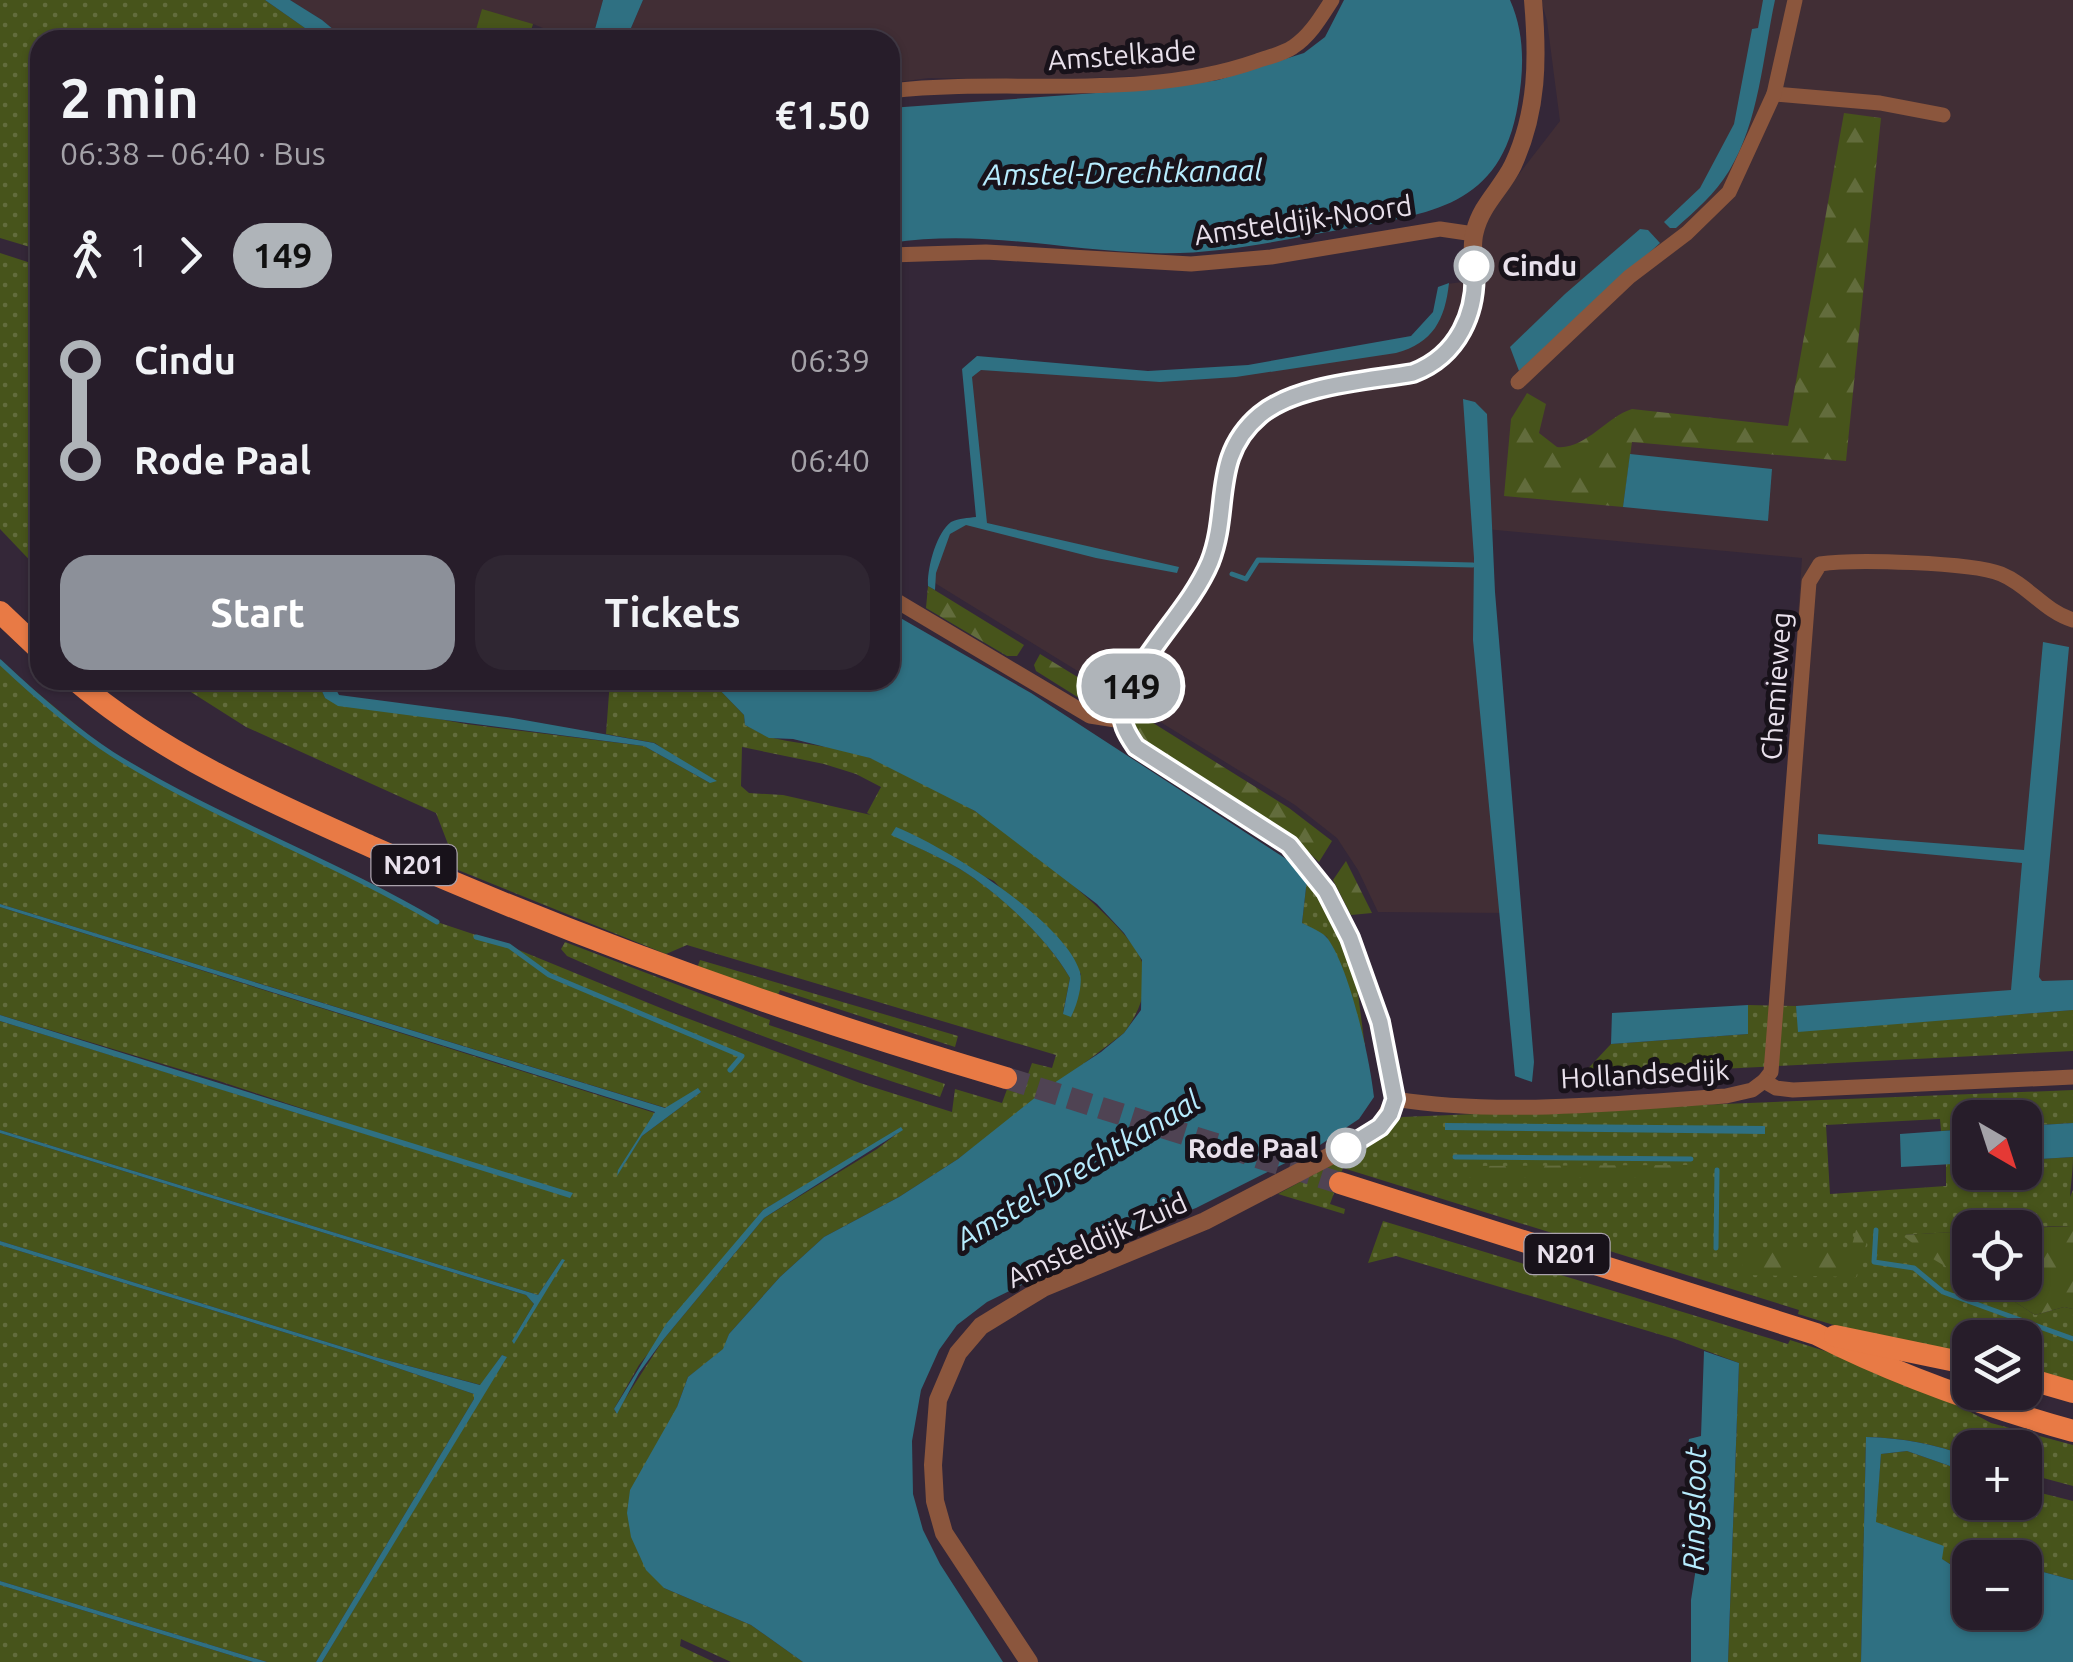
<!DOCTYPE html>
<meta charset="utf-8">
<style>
:root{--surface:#271d2a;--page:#2f2632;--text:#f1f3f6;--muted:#a4a2a8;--line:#433b47;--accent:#8c9099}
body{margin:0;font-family:Ubuntu,sans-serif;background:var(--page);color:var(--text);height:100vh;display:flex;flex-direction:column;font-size:38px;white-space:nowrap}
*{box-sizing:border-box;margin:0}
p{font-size:32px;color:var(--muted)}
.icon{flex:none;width:55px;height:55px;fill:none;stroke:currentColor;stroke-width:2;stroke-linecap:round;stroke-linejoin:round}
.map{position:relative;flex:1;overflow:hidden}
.drawer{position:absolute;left:30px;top:30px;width:870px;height:660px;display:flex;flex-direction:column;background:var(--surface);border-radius:30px;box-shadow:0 2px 8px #0004,0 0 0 2px var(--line)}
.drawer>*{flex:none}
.badge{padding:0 20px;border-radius:32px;font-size:35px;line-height:65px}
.needle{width:65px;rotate:141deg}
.fabs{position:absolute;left:1952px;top:1100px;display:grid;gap:20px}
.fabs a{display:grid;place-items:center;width:90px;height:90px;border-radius:20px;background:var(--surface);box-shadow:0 2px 8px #0004,0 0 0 2px var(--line);font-size:50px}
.map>.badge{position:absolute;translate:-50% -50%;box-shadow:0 0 0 5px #fff}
.legs{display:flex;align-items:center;gap:15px;height:110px;padding:0 30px;font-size:32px}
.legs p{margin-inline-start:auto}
.headline{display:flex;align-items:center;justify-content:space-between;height:170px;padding:0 30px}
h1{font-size:55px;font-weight:700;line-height:75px}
.primary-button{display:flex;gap:20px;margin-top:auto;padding:20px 30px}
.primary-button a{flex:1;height:115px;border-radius:30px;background:var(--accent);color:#fff;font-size:40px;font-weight:700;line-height:115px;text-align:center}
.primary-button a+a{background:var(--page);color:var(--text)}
ul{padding:0 30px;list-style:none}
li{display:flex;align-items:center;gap:35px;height:100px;font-size:38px}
li i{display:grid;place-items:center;width:15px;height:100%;margin:0 12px;background:currentColor}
li i::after{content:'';width:25px;height:25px;margin:-12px;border:8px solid;border-radius:50%;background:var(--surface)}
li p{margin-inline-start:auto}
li:first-child i{background:linear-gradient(#0000 50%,currentColor 0)}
li:last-child i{background:linear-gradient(currentColor 50%,#0000 0)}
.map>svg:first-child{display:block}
.industrial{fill:#412e35}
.grass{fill:url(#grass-dots);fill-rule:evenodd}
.forest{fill:url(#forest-firs)}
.pitch{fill:#47541b}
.water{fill:#2f7082}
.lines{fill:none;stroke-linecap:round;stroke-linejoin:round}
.stream{stroke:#2f7082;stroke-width:5}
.primary-tunnel{stroke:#4f4353;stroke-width:22;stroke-dasharray:22 11;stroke-linecap:butt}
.minor{stroke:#8b563d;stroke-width:15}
.tertiary{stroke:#8b563d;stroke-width:18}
.primary{stroke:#e87a45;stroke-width:22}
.line-1-casing{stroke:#fff;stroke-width:22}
.line-1{stroke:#afb4b9;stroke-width:15}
.stop-1-dot{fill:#fff;stroke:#afb4b9;stroke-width:5}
.labels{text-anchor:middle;stroke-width:10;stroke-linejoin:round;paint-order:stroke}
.shield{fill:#18121a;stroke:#aaa2ac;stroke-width:2.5}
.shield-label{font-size:25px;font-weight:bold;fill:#e8e0eb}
.street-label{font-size:28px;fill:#e8e0eb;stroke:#18121a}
.stop-label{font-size:28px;font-weight:bold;fill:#e8e0eb;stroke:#18121a;text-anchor:start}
.water-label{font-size:30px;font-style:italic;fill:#b7ecfe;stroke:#18121a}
</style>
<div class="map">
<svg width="2073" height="1662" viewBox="0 0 2073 1662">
<defs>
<pattern id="grass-dots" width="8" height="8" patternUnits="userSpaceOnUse" patternTransform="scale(2.5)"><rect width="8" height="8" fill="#47541b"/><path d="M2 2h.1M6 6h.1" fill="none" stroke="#626c3c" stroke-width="1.8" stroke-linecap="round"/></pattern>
<pattern id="forest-firs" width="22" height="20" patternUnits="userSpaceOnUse" patternTransform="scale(2.5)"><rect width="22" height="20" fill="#47541b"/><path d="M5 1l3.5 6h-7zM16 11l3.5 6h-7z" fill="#626c3c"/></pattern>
</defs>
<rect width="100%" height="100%" fill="#342738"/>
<g class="industrial">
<path d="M 290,0 L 603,0 L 592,40 L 573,40 L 533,24 L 528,40 L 346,40 L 322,20 Z"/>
<path d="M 643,0 L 1323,0 L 1304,30 L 1283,46 L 1222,67 L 1166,75 L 1044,80 L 929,78 L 890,83 L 890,40 L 642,40 L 628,35 Z"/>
<path d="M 1541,0 L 2073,0 L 2073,1017 L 1770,1026 L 1802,558 L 1485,529 L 1512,913 L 1378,912 L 1358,870 L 1337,838 L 1295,805 L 930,580 L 951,526 L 980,519 L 967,370 L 980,360 L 1160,378 L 1244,372 L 1417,340 L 1435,317 L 1447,284 L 1478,280 L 1482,222 L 1560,121 L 1547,21 Z"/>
</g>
<g class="grass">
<path d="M 0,0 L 265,0 L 322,40 L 40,40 L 40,250 L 0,238 Z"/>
<path d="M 0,253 L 40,266 L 40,571 L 0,529 Z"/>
<path d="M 0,662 L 109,752 L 192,799 L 382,889 L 437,922 L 509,946 L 668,1011 L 860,1083 L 952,1112 L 955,1089 L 1002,1103 L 1013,1073 L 1027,1077 L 1032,1063 L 1052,1068 L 1056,1055 L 687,945 L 666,954 L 458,870 L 436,813 L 246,727 L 172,680 L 317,680 L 325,698 L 466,724 L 644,746 L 710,783 L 655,743 L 606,734 L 610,680 L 710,680 L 744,715 L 745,725 C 754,729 764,736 773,738 C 804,745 839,746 870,758 C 904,770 941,791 973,810 C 1007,830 1133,926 1142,962 C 1149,989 1140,1011 1124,1033 L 958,1159 L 899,1197 L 824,1237 L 780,1277 L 729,1334 L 724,1349 L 688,1377 L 677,1407 L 664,1588 L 751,1625 L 803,1662 L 731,1662 L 681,1639 L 680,1646 L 714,1662 L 322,1662 L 506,1357 L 502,1355 L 481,1385 L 375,1357 L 0,1241 L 0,1133 L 526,1295 L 534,1304 L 512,1341 L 562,1259 L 538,1295 L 0,1130 L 0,1021 L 570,1197 L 216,1080 L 0,1015 L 0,907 L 655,1113 L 617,1175 L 642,1136 L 701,1092 L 698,1089 L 666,1108 L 0,904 ZM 742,747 L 824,764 L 856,774 L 881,787 L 867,813 L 871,815 L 783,795 L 749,793 L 741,786 ZM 891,834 L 994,881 L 1081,974 L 1063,1013 L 1070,978 C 1046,937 1001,894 960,869 C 939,856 914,846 891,834 ZM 903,1129 L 877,1149 L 764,1218 L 663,1340 L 616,1413 L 614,1409 L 639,1365 L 763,1210 Z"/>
<path d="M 1307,879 L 1338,930 L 1355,971 L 1365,1047 L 1327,937 L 1302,923 Z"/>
<path d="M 565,942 L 770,1020 L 769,1025 L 945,1084 L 940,1097 C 813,1057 688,1010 567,956 L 561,949 Z"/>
<path d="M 700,960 L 958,1036 L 955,1047 L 780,990 L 778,995 L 697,968 Z"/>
<path d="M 1748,1005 L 1796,1006 L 1799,1031 L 2073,1010 L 2073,1051 L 1581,1076 L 1611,1044 L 1748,1034 Z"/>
<path d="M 2073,1090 L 2073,1123 L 2025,1126 L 2025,1118 L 1970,1118 L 1970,1129 L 1941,1131 L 1940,1119 L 1826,1125 L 1830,1194 L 1946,1186 L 1946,1164 L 1970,1163 L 1970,1172 L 2025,1172 L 2025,1160 L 2073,1157 C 2073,1182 2066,1202 2073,1226 L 1970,1228 L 1970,1231 L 1904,1235 L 1970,1282 L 2001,1293 L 2035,1315 L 2064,1307 L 2073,1309 L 2073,1385 L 2025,1371 L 2025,1338 L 1970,1338 L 1970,1358 L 1866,1335 L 1798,1314 L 1799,1310 L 1343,1168 L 1330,1204 L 1345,1209 L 1344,1214 L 1278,1194 L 1373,1142 L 1402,1117 Z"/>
<path d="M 1383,1221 L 1788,1344 L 1790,1340 L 1860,1362 L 1937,1394 L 1991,1423 L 2073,1445 L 2073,1486 L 2025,1473 L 2025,1448 L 1970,1448 L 1970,1457 C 1935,1444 1904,1438 1866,1437 L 1861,1662 L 1728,1662 L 1739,1363 L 1675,1339 L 1396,1256 L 1368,1263 Z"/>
<path d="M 0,1245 L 365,1357 L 474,1394 L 474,1399 L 316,1662 L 267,1662 L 0,1581 Z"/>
<path d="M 1907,1451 L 1970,1473 L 1970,1502 L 2025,1502 L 2025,1489 L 2073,1501 L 2073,1580 L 2025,1567 L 2025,1558 L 1988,1557 L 1968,1552 L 1954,1566 L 1875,1523 L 1881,1454 Z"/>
<path d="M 0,1585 L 253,1662 L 0,1662 Z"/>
</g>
<g class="forest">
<path d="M 1844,113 L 1881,118 L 1846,461 L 1632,442 L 1623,507 L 1504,496 L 1511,419 L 1527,393 L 1546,404 L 1539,433 L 1557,447 C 1585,450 1606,417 1632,409 L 1788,426 Z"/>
<path d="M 928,586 L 1024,645 L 1017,656 L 1007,656 L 926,608 Z"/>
<path d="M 1040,654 L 1115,700 L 1113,711 L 1095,708 L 1036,671 L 1034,665 Z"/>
<path d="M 1134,711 L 1289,808 L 1332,841 L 1319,862 L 1282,828 L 1139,739 L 1132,726 Z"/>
<path d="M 1346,861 L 1372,913 L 1351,915 L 1333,880 Z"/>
<path d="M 1688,1165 L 1686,1178 L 1469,1178 L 1468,1166 Z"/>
<path d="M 2073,1190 L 2073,1309 L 2064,1307 L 2035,1315 L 2001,1293 L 1972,1283 L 2025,1282 L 2025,1228 L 2072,1226 L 2067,1204 Z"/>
<path d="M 1856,1230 L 1870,1232 L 1856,1277 L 1743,1275 L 1742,1250 L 1851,1249 Z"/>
<path d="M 1970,1231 L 1970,1281 L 1933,1259 L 1902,1235 Z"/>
</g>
<path class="pitch" d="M 482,9 L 533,24 L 528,40 L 473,40 Z"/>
<g class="water">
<path d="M 265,0 L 290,0 L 322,20 L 346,40 L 322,40 Z"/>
<path d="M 603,0 L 643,0 L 628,35 L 642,40 L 592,40 Z"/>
<path d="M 1344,0 L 1510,0 C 1525,34 1524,68 1518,104 C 1501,208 1430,213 1344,229 C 1281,240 1219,255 1155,253 C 1062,251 985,229 890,243 L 890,108 L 1165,88 L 1218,80 L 1304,53 L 1325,37 Z"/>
<path d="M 1763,0 L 1775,0 C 1763,56 1759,122 1729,171 C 1715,194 1695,211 1676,228 L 1670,228 L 1664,222 L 1700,188 L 1734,124 L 1752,29 L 1758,28 Z"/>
<path d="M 1640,229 L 1648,230 L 1660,243 L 1519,371 L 1510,347 L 1565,294 Z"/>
<path d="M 1449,283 C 1445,320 1433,343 1396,353 L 1236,377 L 1160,382 L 981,370 L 972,377 L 987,523 L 1179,567 L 1177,573 L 1096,558 L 966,525 L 950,534 L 936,573 L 935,590 L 928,586 C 927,569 936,533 951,522 C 959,518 968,518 976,517 L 962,369 L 977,356 L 1148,371 L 1248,365 L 1411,336 L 1433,312 L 1438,287 Z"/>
<path d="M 1463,399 L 1475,402 L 1487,414 L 1495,592 L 1534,1062 L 1532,1082 L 1515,1076 L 1473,640 L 1474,558 Z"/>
<path d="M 1630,454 L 1772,469 L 1768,521 L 1623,507 Z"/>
<path d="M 890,612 L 1031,693 L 1294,864 L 1307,879 L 1302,923 C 1310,927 1323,932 1328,939 C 1350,970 1370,1059 1374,1097 L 1359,1119 L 1317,1147 L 1196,1208 L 1120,1237 L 987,1302 L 957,1325 L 939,1350 L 921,1390 L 912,1441 L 913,1494 L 923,1530 L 940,1564 L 1003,1662 L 803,1662 L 751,1625 L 664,1588 L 646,1570 L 631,1537 L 627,1513 L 630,1490 L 677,1407 L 688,1377 L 723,1349 L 729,1334 L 780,1277 L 824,1237 L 899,1197 L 958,1159 L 1051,1085 L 1101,1052 L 1124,1033 L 1141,1010 L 1142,960 L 1124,933 L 1097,904 L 975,811 L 870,758 L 793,739 L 769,738 L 745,725 L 744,715 L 710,680 L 890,680 Z"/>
<path d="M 2043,642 L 2069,647 L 2039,977 L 2042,981 L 2073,980 L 2073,1010 L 1798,1032 L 1796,1006 L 2011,990 L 2022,863 L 1818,844 L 1818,834 L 2024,850 Z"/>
<path d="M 317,680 L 331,680 L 339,695 L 513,718 L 654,743 L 717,781 L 710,783 L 644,746 L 338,706 L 325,698 Z"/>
<path d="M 896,827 C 944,846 1065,921 1080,972 C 1083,985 1077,1005 1071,1017 L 1063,1014 L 1070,978 C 1048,939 999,893 960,869 C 938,856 914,846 891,835 Z"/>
<path d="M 0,904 L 665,1108 L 698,1088 L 701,1092 L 642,1136 L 617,1176 L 618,1170 L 655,1112 L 0,907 Z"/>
<path d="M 1748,1005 L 1748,1034 L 1611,1044 L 1612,1013 Z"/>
<path d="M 0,1015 L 573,1193 L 570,1198 L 0,1021 Z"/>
<path d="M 1445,1123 L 1765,1126 L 1765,1134 L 1445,1130 Z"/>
<path d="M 2073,1123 L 2073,1157 L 2025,1160 L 2025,1126 Z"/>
<path d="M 901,1127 L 903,1130 L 764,1218 L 663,1340 L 639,1373 L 617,1414 L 614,1409 L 666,1324 L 763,1210 Z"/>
<path d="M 1970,1129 L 1970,1163 L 1901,1167 L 1900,1134 Z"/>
<path d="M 0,1130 L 538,1295 L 562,1259 L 565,1260 L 514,1344 L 512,1341 L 534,1304 L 526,1295 L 0,1133 Z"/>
<path d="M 0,1241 L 375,1357 L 480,1385 L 502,1355 L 507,1357 L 322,1662 L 316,1662 L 474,1399 L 474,1394 L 365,1357 L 0,1245 Z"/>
<path d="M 1704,1351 L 1739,1363 L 1728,1662 L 1691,1662 L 1691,1600 L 1698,1555 L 1695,1449 L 1688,1446 L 1689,1439 L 1701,1436 Z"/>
<path d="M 1866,1437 C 1903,1438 1935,1444 1970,1457 L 1970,1473 L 1907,1451 L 1881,1454 L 1876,1522 L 1944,1546 L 1942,1559 L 1953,1566 L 1968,1552 L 1988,1557 L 1970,1558 L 1970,1612 L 2025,1612 L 2025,1567 L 2073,1580 L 2073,1662 L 1861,1662 Z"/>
<path d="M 0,1581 L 267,1662 L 253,1662 L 0,1585 Z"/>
</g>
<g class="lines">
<g class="stream">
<path d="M 1232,574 L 1246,579 L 1258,560 L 1473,565"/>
<path d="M 0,662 C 33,693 75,730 112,754 C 216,819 332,860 437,922"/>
<path d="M 476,937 L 509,946 L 549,975 L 742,1056 L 730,1070"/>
<path d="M 1455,1157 L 1691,1159"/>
<path d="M 1876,1230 L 1874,1262 L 1914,1268 L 1943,1292 L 2073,1339"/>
<path d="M 1716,1248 L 1717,1170"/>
</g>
<path class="primary-tunnel" d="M 1006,1078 L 1340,1183"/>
<g class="minor">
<path d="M 890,91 C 1011,77 1140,102 1257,61 C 1268,57 1283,54 1293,47 C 1310,36 1321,17 1332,0"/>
<path d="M 1774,94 L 1880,103 L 1943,115"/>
<path d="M 890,255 L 986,252 L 1191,264 L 1271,257 L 1440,229 L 1474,234"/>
<path d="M 1518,382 L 1629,277 L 1687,233 L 1729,192 L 1774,94 L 1795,0"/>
<path d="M 890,597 L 1090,716 L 1122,721"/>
<path d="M 1764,1081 L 1771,1072 L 1809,582 L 1820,564 C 1853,559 1971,562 2001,574 C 2028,585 2044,611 2073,620"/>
<path d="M 1395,1099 C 1498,1116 1621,1103 1726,1096 L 1752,1090 L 1764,1081 L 1776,1088 L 1793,1090 L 2073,1077"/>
</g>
<path class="tertiary" d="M 1029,1662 L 944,1533 L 935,1501 L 933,1465 L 938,1400 L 958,1353 L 981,1326 L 1043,1288 L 1205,1221 L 1361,1140 L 1380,1127 L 1395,1099 L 1380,1022 L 1350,938 L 1326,891 L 1289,845 L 1136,747 C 1127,734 1119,721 1123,705 C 1138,654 1189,612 1210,562 C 1231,509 1211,457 1260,415 C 1296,385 1367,381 1413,373 C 1449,359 1475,324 1475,285 C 1475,267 1470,248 1475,231 C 1481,205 1502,188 1513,165 C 1538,111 1538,58 1533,0"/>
<g class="primary">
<path d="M 0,612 L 40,650"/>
<path d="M 75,680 C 161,754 269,801 372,847 C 578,939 789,1014 1006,1078"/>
<path d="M 1340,1183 L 1816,1334 C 1898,1376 1985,1406 2073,1431"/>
<path d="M 1835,1336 L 1970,1364"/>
<path d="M 2025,1378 L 2073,1392"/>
</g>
</g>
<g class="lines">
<g class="line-1-casing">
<path id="line-1" d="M 1346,1148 L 1380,1127 L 1390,1114 L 1395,1099 L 1380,1022 L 1350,938 L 1326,891 L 1289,845 L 1136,747 C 1127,734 1119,721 1123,705 C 1138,654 1189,612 1210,562 C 1231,509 1210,457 1260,415 C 1296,385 1367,381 1413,373 C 1458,356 1478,312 1474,266"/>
</g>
<use href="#line-1" class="line-1"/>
</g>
<g class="stop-1-dot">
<circle cx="1474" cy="266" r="18"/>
<circle cx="1346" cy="1148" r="18"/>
</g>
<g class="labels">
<g class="shield">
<rect x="371.5" y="845" width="85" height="40" rx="8"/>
<rect x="1524.5" y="1234" width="85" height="40" rx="8"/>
</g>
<g class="shield-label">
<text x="414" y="874">N201</text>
<text x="1567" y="1263">N201</text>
</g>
<g class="street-label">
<text transform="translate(1122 55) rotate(-4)" y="10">Amstelkade</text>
<text transform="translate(1303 220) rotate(-8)" y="10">Amsteldijk-Noord</text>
<text transform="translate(1776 686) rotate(-86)" y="10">Chemieweg</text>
<text transform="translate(1645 1074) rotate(-3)" y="10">Hollandsedijk</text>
<text transform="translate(1097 1240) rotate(-24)" y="10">Amsteldijk Zuid</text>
</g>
<g class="stop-label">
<text x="1502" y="276">Cindu</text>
<text x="1318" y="1158" text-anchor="end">Rode Paal</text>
</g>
<g class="water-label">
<text transform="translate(1123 173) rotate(-1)" y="10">Amstel-Drechtkanaal</text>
<text transform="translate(1078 1170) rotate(-31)" y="10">Amstel-Drechtkanaal</text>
<text transform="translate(1695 1509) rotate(-89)" y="10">Ringsloot</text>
</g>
</g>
</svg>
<div class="fabs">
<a><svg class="needle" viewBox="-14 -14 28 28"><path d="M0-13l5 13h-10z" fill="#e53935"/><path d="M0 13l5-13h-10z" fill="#a4a2a8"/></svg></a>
<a><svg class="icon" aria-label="locate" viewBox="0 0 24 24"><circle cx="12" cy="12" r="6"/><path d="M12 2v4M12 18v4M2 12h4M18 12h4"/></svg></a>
<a><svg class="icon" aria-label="layers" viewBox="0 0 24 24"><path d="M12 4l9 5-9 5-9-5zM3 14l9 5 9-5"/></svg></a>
<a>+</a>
<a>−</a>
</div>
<b class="badge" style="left:1131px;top:686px;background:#afb4b9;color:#111">149</b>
<section class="drawer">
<div class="headline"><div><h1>2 min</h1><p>06:38 – 06:40 · Bus</p></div><b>€1.50</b></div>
<div class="legs"><svg class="icon" aria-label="walk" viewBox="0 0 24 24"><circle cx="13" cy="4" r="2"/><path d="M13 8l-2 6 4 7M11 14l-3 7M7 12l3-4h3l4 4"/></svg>1<svg class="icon" aria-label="forward" viewBox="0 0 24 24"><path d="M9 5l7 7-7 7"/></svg><b class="badge" style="background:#afb4b9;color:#111">149</b></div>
<ul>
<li><i style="color:#afb4b9"></i><b>Cindu</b><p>06:39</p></li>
<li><i style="color:#afb4b9"></i><b>Rode Paal</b><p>06:40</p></li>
</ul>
<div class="primary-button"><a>Start</a><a>Tickets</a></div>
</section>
</div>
